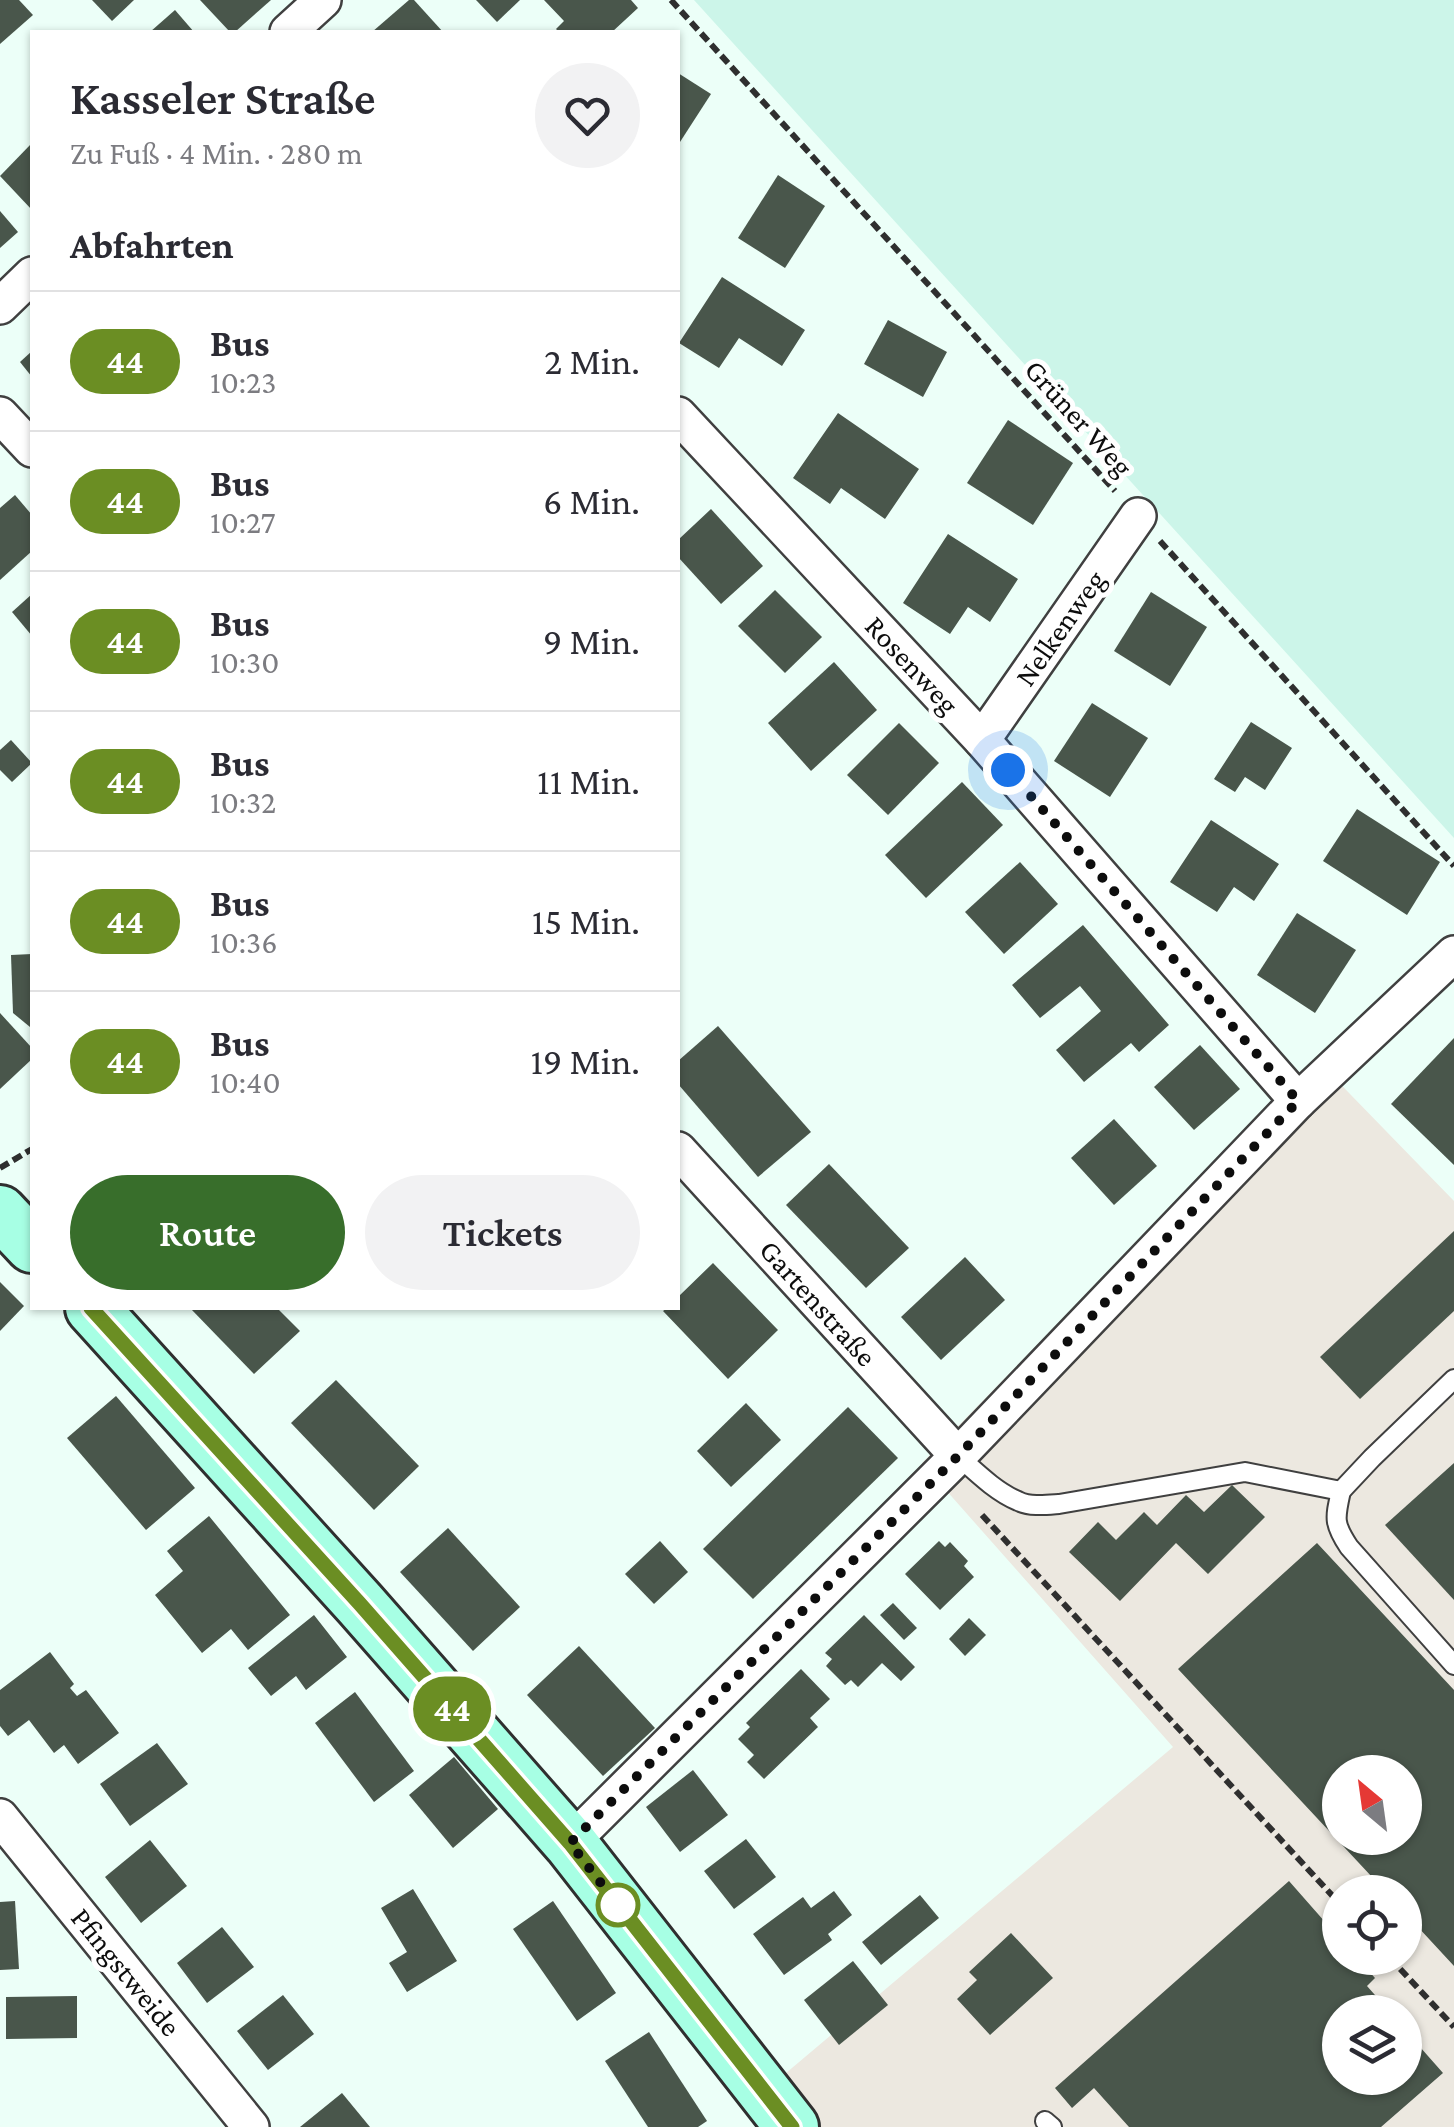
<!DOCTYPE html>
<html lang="de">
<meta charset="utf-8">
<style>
:root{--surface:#fff;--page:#f2f2f3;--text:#2b2b33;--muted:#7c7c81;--line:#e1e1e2;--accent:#386e2b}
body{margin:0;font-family:"Crimson Pro",serif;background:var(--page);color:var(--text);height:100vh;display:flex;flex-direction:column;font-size:38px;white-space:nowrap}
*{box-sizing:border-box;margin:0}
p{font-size:32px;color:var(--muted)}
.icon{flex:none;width:55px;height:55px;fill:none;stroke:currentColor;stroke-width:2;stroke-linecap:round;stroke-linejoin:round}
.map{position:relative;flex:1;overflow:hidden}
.side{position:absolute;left:30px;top:30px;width:650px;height:1280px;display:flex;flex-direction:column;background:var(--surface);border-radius:0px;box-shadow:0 2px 8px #0004}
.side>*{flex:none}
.badge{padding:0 20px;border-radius:32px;font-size:35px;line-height:65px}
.needle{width:65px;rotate:331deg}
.tools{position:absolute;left:1322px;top:1755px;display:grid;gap:20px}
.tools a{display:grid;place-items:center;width:100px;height:100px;border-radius:50%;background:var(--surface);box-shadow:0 2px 8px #0004;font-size:50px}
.you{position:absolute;width:50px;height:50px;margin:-25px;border:8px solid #fff;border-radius:50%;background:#1a73e8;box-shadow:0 0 0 15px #1a73e833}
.map>.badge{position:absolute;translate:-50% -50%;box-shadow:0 0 0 5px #fff}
h2{padding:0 40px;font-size:38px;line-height:90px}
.round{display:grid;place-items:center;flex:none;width:105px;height:105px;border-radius:52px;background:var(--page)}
.overview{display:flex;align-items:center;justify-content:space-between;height:170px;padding:0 40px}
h1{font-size:48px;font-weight:600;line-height:75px}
.button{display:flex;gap:20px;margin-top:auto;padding:20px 40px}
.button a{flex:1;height:115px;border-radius:60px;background:var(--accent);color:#fff;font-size:40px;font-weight:600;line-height:115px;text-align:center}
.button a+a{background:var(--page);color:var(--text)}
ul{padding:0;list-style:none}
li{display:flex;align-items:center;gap:30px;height:140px;padding:0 40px;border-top:2px solid var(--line)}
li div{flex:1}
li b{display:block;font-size:38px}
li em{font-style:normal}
li .badge{min-width:110px;font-weight:700;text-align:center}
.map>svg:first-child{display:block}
.industrial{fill:#ece8e0;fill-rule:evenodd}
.farmland{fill:#ccf5e9}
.building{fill:#49564b;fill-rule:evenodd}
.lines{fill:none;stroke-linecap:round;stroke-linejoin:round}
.service-casing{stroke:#404040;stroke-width:22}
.minor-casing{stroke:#404040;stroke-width:40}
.secondary-casing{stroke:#2f2f2f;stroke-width:58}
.path{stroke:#2f2f2f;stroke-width:6;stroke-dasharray:10 5;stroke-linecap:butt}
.service{stroke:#fff;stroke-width:18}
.minor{stroke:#fff;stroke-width:35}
.secondary{stroke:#a7ffe4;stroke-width:52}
.line-casing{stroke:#fff;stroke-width:22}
.line{stroke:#6b8e23;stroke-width:15}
.walk{stroke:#0d0d0d;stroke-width:10;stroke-dasharray:0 18}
.stop-dot{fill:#fff;stroke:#6b8e23;stroke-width:5}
.labels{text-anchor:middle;stroke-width:10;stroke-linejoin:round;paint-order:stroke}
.street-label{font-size:30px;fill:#0d0d0d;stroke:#fff}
</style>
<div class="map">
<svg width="1454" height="2127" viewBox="0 0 1454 2127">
<rect width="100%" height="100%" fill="#ecfff8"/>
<path class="industrial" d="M 1316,1059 L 1454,1201 L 1454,2127 L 763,2127 L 748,2105 L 1173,1747 L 922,1463 ZM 1340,1772 L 1405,1772 L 1405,1838 L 1340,1838 ZM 1340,1892 L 1405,1892 L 1405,1958 L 1340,1958 ZM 1340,2012 L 1405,2012 L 1405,2078 L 1340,2078 Z"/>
<path class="farmland" d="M 694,0 L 1454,0 L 1454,838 Z"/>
<g class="building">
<path d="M 0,0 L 19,0 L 33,15 L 0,44 Z"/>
<path d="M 92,0 L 134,0 L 112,21 Z"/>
<path d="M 200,0 L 271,0 L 235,32 L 230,32 Z"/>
<path d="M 409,0 L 414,0 L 443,32 L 372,32 Z"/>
<path d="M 476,0 L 520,0 L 497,22 Z"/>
<path d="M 544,0 L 631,0 L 638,8 L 612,32 L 559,32 L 556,29 L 564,21 Z"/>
<path d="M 175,10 L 194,32 L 150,32 Z"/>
<path d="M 678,73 L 711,94 L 680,142 L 678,140 Z"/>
<path d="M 32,143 L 32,210 L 0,176 Z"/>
<path d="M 778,175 L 825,206 L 785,268 L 738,238 Z"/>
<path d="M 0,211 L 18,232 L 0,248 Z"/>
<path d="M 722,277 L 805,330 L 782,366 L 739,338 L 719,368 L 679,343 Z"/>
<path d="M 888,320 L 947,352 L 923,397 L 864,364 Z"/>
<path d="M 32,351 L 32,377 L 20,362 Z"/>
<path d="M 838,413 L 919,469 L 885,519 L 841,488 L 830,504 L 793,478 Z"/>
<path d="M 1008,420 L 1073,463 L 1033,525 L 967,483 Z"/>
<path d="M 15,495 L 32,515 L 32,551 L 0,580 L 0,508 Z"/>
<path d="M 711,509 L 763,566 L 721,604 L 678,557 L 678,540 Z"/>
<path d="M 948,534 L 1018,579 L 990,622 L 968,607 L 950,634 L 903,603 Z"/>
<path d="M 775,590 L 822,637 L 785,673 L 738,626 Z"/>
<path d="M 1151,592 L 1207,627 L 1170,686 L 1114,651 Z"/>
<path d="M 32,594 L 32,636 L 12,612 Z"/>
<path d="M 834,662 L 877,710 L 811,771 L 768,723 Z"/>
<path d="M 1092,703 L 1148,738 L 1110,797 L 1054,761 Z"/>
<path d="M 1251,722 L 1292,748 L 1265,790 L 1245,777 L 1235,792 L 1214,779 Z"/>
<path d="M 899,723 L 939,763 L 888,815 L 847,775 Z"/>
<path d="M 11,740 L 32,763 L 12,782 L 0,770 L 0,750 Z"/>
<path d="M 962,782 L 1003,825 L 926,898 L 885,855 Z"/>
<path d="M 1357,809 L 1440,862 L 1407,915 L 1323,861 Z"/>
<path d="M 1211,820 L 1279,864 L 1254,901 L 1234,887 L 1217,912 L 1170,882 Z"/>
<path d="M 1020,862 L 1058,904 L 1004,954 L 965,912 Z"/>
<path d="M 1297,913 L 1356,950 L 1315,1013 L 1257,975 Z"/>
<path d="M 1083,925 L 1169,1025 L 1139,1052 L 1131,1043 L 1084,1082 L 1056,1050 L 1101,1011 L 1080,986 L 1040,1018 L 1012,985 Z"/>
<path d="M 32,954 L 32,1027 L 30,1027 L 13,1013 L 11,955 Z"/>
<path d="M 0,1013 L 32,1048 L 32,1059 L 0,1089 Z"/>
<path d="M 718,1026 L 811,1132 L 758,1177 L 678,1084 L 678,1061 Z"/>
<path d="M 1454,1038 L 1454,1165 L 1391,1104 Z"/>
<path d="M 1200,1045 L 1240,1089 L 1194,1130 L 1154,1087 Z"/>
<path d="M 1114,1119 L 1157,1166 L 1114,1205 L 1071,1158 Z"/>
<path d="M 829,1164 L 909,1248 L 866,1288 L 786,1205 Z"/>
<path d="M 1454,1231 L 1454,1311 L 1360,1399 L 1320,1357 Z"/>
<path d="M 965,1257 L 1005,1300 L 941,1360 L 901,1317 Z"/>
<path d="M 713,1263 L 778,1330 L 728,1379 L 663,1311 L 667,1308 L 678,1308 L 678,1297 Z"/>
<path d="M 0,1282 L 24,1306 L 0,1331 Z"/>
<path d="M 190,1308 L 277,1308 L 300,1331 L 254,1374 Z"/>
<path d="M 336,1380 L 419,1466 L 374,1510 L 291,1423 Z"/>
<path d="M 116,1396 L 195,1488 L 146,1530 L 67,1438 Z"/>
<path d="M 746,1403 L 781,1440 L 731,1487 L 697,1451 Z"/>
<path d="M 848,1407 L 898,1458 L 753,1599 L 703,1549 Z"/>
<path d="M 1454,1463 L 1454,1600 L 1385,1525 Z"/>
<path d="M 1232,1485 L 1265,1517 L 1208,1574 L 1176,1543 L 1120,1601 L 1069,1552 L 1098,1522 L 1116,1540 L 1144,1512 L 1157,1525 L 1186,1495 L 1204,1512 Z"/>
<path d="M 209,1516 L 290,1615 L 248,1650 L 231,1629 L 202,1653 L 155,1595 L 183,1571 L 167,1551 Z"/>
<path d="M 448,1528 L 520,1607 L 473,1651 L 400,1572 Z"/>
<path d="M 660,1541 L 688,1572 L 654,1604 L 625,1574 Z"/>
<path d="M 939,1541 L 945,1547 L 950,1542 L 968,1561 L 964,1566 L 974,1577 L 940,1610 L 905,1574 Z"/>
<path d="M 1317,1543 L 1454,1690 L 1454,1966 L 1405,1913 L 1405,1892 L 1386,1892 L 1178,1669 ZM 1340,1772 L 1405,1772 L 1405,1838 L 1340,1838 Z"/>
<path d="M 893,1603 L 917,1628 L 904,1640 L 880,1615 Z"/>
<path d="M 314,1615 L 347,1657 L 306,1690 L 296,1676 L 271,1696 L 248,1668 Z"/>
<path d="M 864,1615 L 915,1667 L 901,1681 L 882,1663 L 858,1687 L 851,1680 L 845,1685 L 826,1666 L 832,1659 L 825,1653 Z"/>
<path d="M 969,1618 L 986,1635 L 965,1656 L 949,1639 Z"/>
<path d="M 579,1646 L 655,1728 L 603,1776 L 527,1695 Z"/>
<path d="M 50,1652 L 74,1684 L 70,1688 L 77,1696 L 86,1690 L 119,1733 L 78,1764 L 64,1745 L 54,1753 L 29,1720 L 8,1736 L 0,1726 L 0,1690 Z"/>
<path d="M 801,1669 L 830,1699 L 810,1718 L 818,1727 L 764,1779 L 747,1762 L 754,1755 L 738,1739 L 750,1727 L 746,1723 Z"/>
<path d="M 355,1692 L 414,1771 L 374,1802 L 315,1723 Z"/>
<path d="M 157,1743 L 188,1784 L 130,1826 L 100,1784 Z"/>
<path d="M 454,1757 L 498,1809 L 453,1848 L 409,1795 Z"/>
<path d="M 693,1770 L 728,1815 L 680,1852 L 646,1807 Z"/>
<path d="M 746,1839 L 776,1877 L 734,1909 L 704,1871 Z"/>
<path d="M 150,1840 L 187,1886 L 141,1923 L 105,1877 Z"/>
<path d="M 1289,1881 L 1340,1939 L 1340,1958 L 1357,1958 L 1375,1978 L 1367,1986 L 1390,2012 L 1340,2012 L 1340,2078 L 1405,2078 L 1405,2030 L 1443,2073 L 1381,2127 L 1129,2127 L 1094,2088 L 1072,2108 L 1055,2088 Z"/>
<path d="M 413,1889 L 457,1961 L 407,1992 L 389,1963 L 407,1952 L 381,1908 Z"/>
<path d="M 834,1891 L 852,1915 L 828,1934 L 832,1940 L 784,1975 L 753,1934 L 803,1897 L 811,1908 Z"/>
<path d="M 920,1895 L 939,1918 L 881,1965 L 862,1942 Z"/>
<path d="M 15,1901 L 19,1969 L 0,1970 L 0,1902 Z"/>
<path d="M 553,1901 L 616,1993 L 577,2021 L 513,1929 Z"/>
<path d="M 222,1927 L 254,1967 L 207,2003 L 177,1963 Z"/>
<path d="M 1011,1933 L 1053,1978 L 990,2035 L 957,1999 L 977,1980 L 969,1972 Z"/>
<path d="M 853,1961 L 888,2005 L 839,2045 L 804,2000 Z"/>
<path d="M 283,1995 L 314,2034 L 268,2070 L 237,2031 Z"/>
<path d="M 77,1996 L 77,2038 L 6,2039 L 6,1997 Z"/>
<path d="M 649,2032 L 707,2121 L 698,2127 L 648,2127 L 605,2061 Z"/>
<path d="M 342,2093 L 370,2127 L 300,2127 Z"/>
</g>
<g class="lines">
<g class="service-casing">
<g id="service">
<path d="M 958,1456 C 976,1472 996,1492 1018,1501 C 1030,1507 1046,1505 1059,1504 L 1245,1472 L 1341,1491 L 1372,1458 L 1454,1379"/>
<path d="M 1341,1491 C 1335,1518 1333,1523 1349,1547 L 1454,1665"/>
<path d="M 1045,2121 L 1052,2127"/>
</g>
</g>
<g class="minor-casing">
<g id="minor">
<path d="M 288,32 L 323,0"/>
<path d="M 0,306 L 32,275"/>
<path d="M 0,415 L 32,449"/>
<path d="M 678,415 L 982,740 L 1298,1101"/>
<path d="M 982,740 L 1138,516"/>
<path d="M 678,1150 L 958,1456"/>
<path d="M 0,1817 L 251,2127"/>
<path d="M 570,1843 L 958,1456 L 1298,1101 L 1454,954"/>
</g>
</g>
<g class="secondary-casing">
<g id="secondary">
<path d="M 0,1212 L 32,1246"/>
<path d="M 92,1308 L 360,1604 L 570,1843 L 792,2127"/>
</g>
</g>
<g class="path">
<path d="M 671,0 L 1115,491"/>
<path d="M 1160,541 L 1454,866"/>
<path d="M 0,1168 L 32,1149"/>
<path d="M 982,1515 L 1340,1904"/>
<path d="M 1390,1958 L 1454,2027"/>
</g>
<use href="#service" class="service"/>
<use href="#minor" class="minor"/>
<use href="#secondary" class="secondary"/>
</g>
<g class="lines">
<g class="line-casing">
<path id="line" d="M 91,1308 L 360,1604 L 570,1843 L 792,2127"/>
</g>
<use href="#line" class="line"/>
<path class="walk" d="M 618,1905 L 620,1908 L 570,1843 L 958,1456 L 1298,1101 L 1008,770"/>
</g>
<circle class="stop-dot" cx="618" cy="1905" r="20"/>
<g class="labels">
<g class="street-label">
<text transform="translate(1079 418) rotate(48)" y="10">Grüner Weg</text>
<text transform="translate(1060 628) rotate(-55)" y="10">Nelkenweg</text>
<text transform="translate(912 665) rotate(47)" y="10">Rosenweg</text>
<text transform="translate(818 1303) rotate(48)" y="10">Gartenstraße</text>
<text transform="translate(126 1972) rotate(51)" y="10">Pfingstweide</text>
</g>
</g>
</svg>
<div class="tools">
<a><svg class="needle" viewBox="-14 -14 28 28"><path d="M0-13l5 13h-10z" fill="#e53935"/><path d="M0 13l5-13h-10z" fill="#7c7c81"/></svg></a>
<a><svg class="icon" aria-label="locate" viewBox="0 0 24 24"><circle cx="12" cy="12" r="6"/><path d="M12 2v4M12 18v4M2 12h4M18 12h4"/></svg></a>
<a><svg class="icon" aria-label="layers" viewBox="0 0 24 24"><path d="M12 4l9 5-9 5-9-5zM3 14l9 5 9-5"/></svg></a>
</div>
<div class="you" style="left:1008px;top:770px"></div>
<b class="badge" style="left:452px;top:1709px;background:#6b8e23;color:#fff">44</b>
<section class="side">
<div class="overview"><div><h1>Kasseler Straße</h1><p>Zu Fuß · 4 Min. · 280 m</p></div><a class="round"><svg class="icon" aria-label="heart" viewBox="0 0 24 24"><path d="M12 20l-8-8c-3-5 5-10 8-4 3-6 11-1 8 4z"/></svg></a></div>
<h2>Abfahrten</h2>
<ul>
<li><span class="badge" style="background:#6b8e23;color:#fff">44</span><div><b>Bus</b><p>10:23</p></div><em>2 Min.</em></li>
<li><span class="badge" style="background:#6b8e23;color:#fff">44</span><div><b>Bus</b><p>10:27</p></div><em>6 Min.</em></li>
<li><span class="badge" style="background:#6b8e23;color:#fff">44</span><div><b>Bus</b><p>10:30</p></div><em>9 Min.</em></li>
<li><span class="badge" style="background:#6b8e23;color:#fff">44</span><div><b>Bus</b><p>10:32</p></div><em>11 Min.</em></li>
<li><span class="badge" style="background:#6b8e23;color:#fff">44</span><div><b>Bus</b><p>10:36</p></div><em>15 Min.</em></li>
<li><span class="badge" style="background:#6b8e23;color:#fff">44</span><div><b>Bus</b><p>10:40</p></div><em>19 Min.</em></li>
</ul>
<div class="button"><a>Route</a><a>Tickets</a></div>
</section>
</div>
